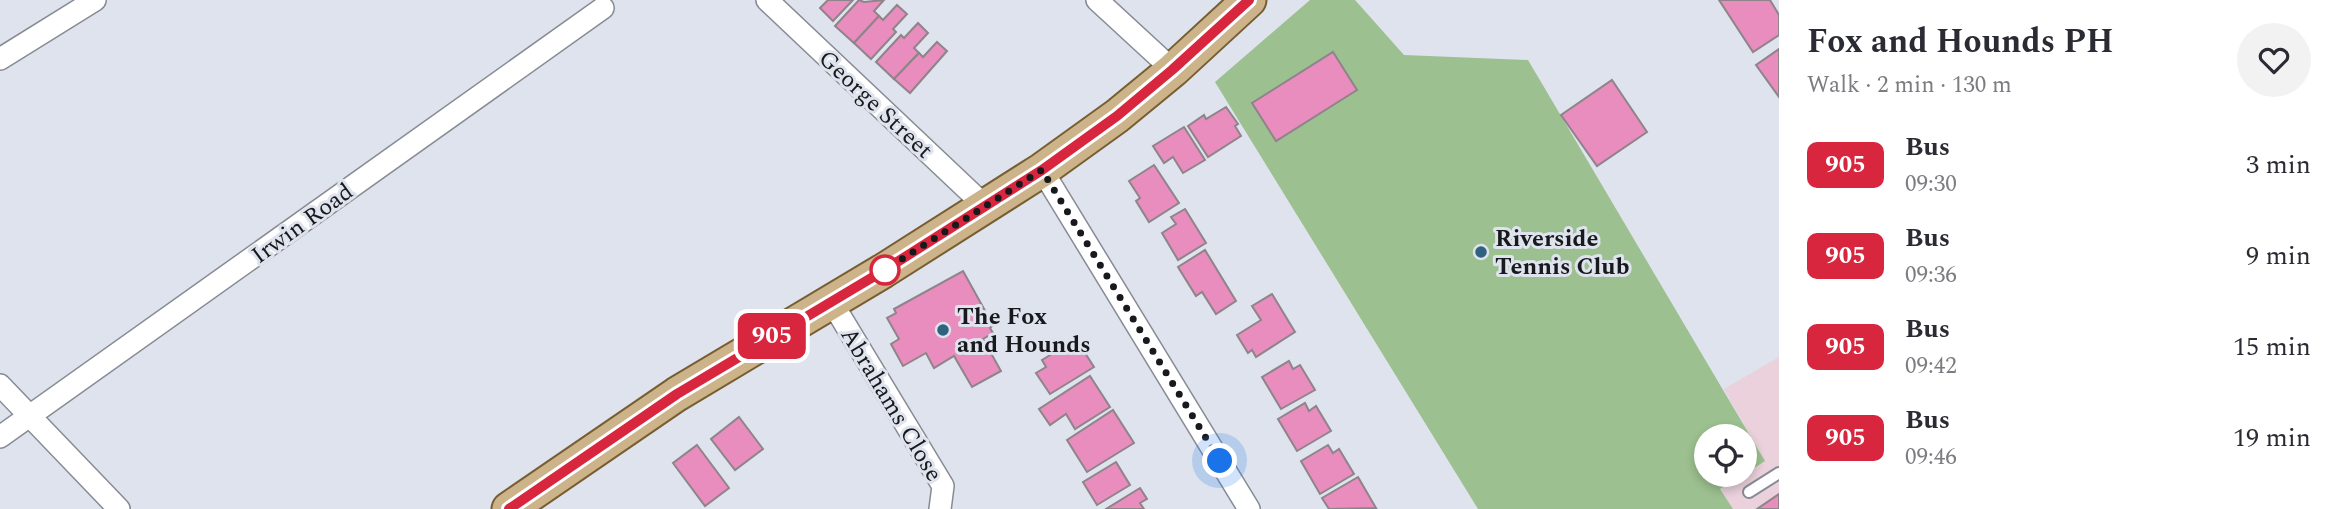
<!DOCTYPE html>
<meta charset="utf-8">
<style>
:root{--surface:#fff;--page:#f2f2f3;--text:#2b2b33;--muted:#7c7c81}
body{margin:0;font-family:Spectral,serif;background:var(--page);color:var(--text);height:100vh;display:flex;flex-direction:column;font-size:26px;white-space:nowrap}
*{box-sizing:border-box;margin:0}
p{font-size:23px;color:var(--muted)}
.icon{flex:none;width:38px;height:38px;fill:none;stroke:currentColor;stroke-width:2;stroke-linecap:round;stroke-linejoin:round}
.map{position:relative;flex:1;overflow:hidden}
.side{display:flex;flex-direction:column;background:var(--surface);width:560px}
.side>*{flex:none}
.badge{padding:0 14px;border-radius:10px;font-size:24px;line-height:46px}
.buttons{position:absolute;left:1694px;top:424px;display:grid;gap:14px}
.buttons a{display:grid;place-items:center;width:63px;height:63px;border-radius:50%;background:var(--surface);box-shadow:0 4px 10px #0003;font-size:35px}
.you{position:absolute;width:35px;height:35px;margin:-18px;border:5px solid #fff;border-radius:50%;background:#1a73e8;box-shadow:0 0 0 10px #1a73e833}
.map>.badge{position:absolute;translate:-50% -50%;box-shadow:0 0 0 4px #fff}
.round{display:grid;place-items:center;flex:none;width:74px;height:74px;border-radius:37px;background:var(--page)}
.summary{display:flex;align-items:center;justify-content:space-between;height:119px;padding:0 28px}
h1{font-size:33px;font-weight:700;line-height:52px}
ul{padding:0;list-style:none}
li{display:flex;align-items:center;gap:21px;height:91px;padding:0 28px}
li div{flex:1}
li b{display:block;font-size:26px}
li em{font-style:normal}
li .badge{min-width:77px;font-weight:700;text-align:center}
main{display:flex;flex:1;min-height:0}
.map>svg:first-child{display:block}
.commercial{fill:#ead1db}
.green{fill:#9cc090}
.building{fill:#e98cbe;stroke:#8e8489;stroke-width:2}
.lines{fill:none;stroke-linecap:round;stroke-linejoin:round}
.lane-casing{stroke:#878b94;stroke-width:14}
.street-casing{stroke:#878b94;stroke-width:24}
.primary-casing{stroke:#775d30;stroke-width:37}
.lane{stroke:#fff;stroke-width:10}
.street{stroke:#fff;stroke-width:21}
.primary{stroke:#ccb389;stroke-width:33}
.line-casing{stroke:#fff;stroke-width:16}
.line{stroke:#d7263d;stroke-width:10}
.walk{stroke:#17191c;stroke-width:7;stroke-dasharray:0 12.6}
.poi-dot{fill:#2f627f;stroke:#dee3ed;stroke-width:2.5}
.stop-dot{fill:#fff;stroke:#d7263d;stroke-width:3.5}
.labels{text-anchor:middle;stroke-width:6;stroke-linejoin:round;paint-order:stroke}
.street-label{font-size:24px;fill:#17191c;stroke:#dee3ed}
.poi-label{font-size:24px;font-weight:bold;fill:#17191c;stroke:#dee3ed;text-anchor:start}
</style>
<main>
<div class="map">
<svg width="1779" height="509" viewBox="0 0 1779 509">
<rect width="100%" height="100%" fill="#dee3ed"/>
<path class="commercial" d="M 1779,357 L 1779,509 L 1733,509 L 1720,490 L 1764,461 L 1724,389 Z"/>
<path class="green" d="M 1310,0 L 1355,0 L 1404,55 L 1528,60 L 1765,461 L 1745,474 L 1745,436 L 1706,436 L 1706,474 L 1744,474 L 1720,489 L 1733,509 L 1478,509 L 1215,82 Z"/>
<g class="building">
<path d="M 828,0 L 853,0 L 833,21 L 820,8 Z"/>
<path d="M 859,0 L 864,2 L 884,0 L 874,11 L 879,16 L 854,43 L 835,26 Z"/>
<path d="M 1719,0 L 1770,0 L 1779,15 L 1779,35 L 1753,52 Z"/>
<path d="M 897,5 L 907,14 L 893,29 L 896,32 L 871,59 L 854,43 L 879,16 L 883,20 Z"/>
<path d="M 918,23 L 928,33 L 914,48 L 919,53 L 894,79 L 876,62 L 901,35 L 904,38 Z"/>
<path d="M 937,42 L 947,51 L 910,93 L 894,79 L 919,53 L 923,57 Z"/>
<path d="M 1779,49 L 1779,97 L 1756,65 Z"/>
<path d="M 1333,52 L 1357,90 L 1276,141 L 1252,103 Z"/>
<path d="M 1612,80 L 1647,132 L 1597,166 L 1561,115 Z"/>
<path d="M 1226,107 L 1238,124 L 1235,126 L 1241,136 L 1208,157 L 1188,126 L 1204,115 L 1206,119 Z"/>
<path d="M 1184,127 L 1205,160 L 1183,173 L 1173,157 L 1164,163 L 1153,146 Z"/>
<path d="M 1154,165 L 1179,203 L 1149,222 L 1136,201 L 1140,198 L 1129,181 Z"/>
<path d="M 1185,209 L 1206,243 L 1178,260 L 1162,233 L 1176,224 L 1171,217 Z"/>
<path d="M 1205,250 L 1236,301 L 1216,314 L 1202,292 L 1196,296 L 1178,267 Z"/>
<path d="M 963,271 L 993,325 L 990,328 L 993,333 L 983,339 L 1001,371 L 972,387 L 954,356 L 934,368 L 926,353 L 903,366 L 891,344 L 899,339 L 887,318 L 896,313 L 894,309 Z"/>
<path d="M 1272,294 L 1295,332 L 1256,357 L 1252,350 L 1248,353 L 1237,335 L 1261,320 L 1252,306 Z"/>
<path d="M 1076,339 L 1094,367 L 1050,394 L 1036,373 L 1046,367 L 1042,360 Z"/>
<path d="M 1289,361 L 1293,369 L 1300,365 L 1315,390 L 1281,409 L 1262,377 Z"/>
<path d="M 1090,376 L 1110,407 L 1075,429 L 1066,414 L 1050,425 L 1039,409 Z"/>
<path d="M 1305,403 L 1309,411 L 1316,406 L 1331,431 L 1297,451 L 1278,419 Z"/>
<path d="M 1113,410 L 1134,443 L 1087,472 L 1067,440 Z"/>
<path d="M 739,417 L 763,449 L 735,470 L 711,439 Z"/>
<path d="M 697,445 L 729,488 L 705,506 L 673,463 Z"/>
<path d="M 1328,445 L 1333,453 L 1339,449 L 1354,474 L 1320,494 L 1301,461 Z"/>
<path d="M 1116,462 L 1130,485 L 1097,505 L 1083,482 Z"/>
<path d="M 1358,477 L 1376,508 L 1329,509 L 1322,498 Z"/>
<path d="M 1140,488 L 1147,499 L 1140,503 L 1144,509 L 1106,509 Z"/>
<path d="M 1779,494 L 1779,509 L 1757,509 Z"/>
</g>
<g class="lines">
<g class="lane-casing">
<path id="lane" d="M 1749,492 L 1779,473"/>
</g>
<g class="street-casing">
<g id="street">
<path d="M 767,0 L 986,207"/>
<path d="M 1097,0 L 1173,70"/>
<path d="M 0,59 L 95,0"/>
<path d="M 1042,170 L 1249,509"/>
<path d="M 831,301 L 943,486 L 940,509"/>
<path d="M 0,385 L 119,509"/>
<path d="M 0,437 L 603,8"/>
</g>
</g>
<g class="primary-casing">
<path id="primary" d="M 509,509 L 677,394 L 883,271 L 1042,170 L 1117,116 L 1173,70 L 1249,0"/>
</g>
<use href="#lane" class="lane"/>
<use href="#street" class="street"/>
<use href="#primary" class="primary"/>
</g>
<g class="lines">
<g class="line-casing">
<path id="line" d="M 509,509 L 677,394 L 883,271 L 1042,170 L 1117,116 L 1172,70 L 1249,0"/>
</g>
<use href="#line" class="line"/>
<path class="walk" d="M 885,270 L 883,271 L 1042,170 L 1220,461"/>
</g>
<g class="poi-dot">
<circle cx="1481" cy="252" r="7"/>
<circle cx="943" cy="330" r="7"/>
</g>
<circle class="stop-dot" cx="885" cy="270" r="14"/>
<g class="labels">
<g class="street-label">
<text transform="translate(876 104) rotate(43)" y="8">George Street</text>
<text transform="translate(302 223) rotate(-36)" y="8">Irwin Road</text>
<text transform="translate(892 404) rotate(59)" y="8">Abrahams Close</text>
</g>
<g class="poi-label">
<text x="1495" y="246">Riverside<tspan x="1495" dy="28">Tennis Club</tspan></text>
<text x="957" y="324">The Fox<tspan x="957" dy="28">and Hounds</tspan></text>
</g>
</g>
</svg>
<div class="buttons">
<a><svg class="icon" aria-label="locate" viewBox="0 0 24 24"><circle cx="12" cy="12" r="6"/><path d="M12 2v4M12 18v4M2 12h4M18 12h4"/></svg></a>
</div>
<div class="you" style="left:1220px;top:461px"></div>
<b class="badge" style="left:772px;top:336px;background:#d7263d;color:#fff">905</b>
</div>
<section class="side">
<div class="summary"><div><h1>Fox and Hounds PH</h1><p>Walk · 2 min · 130 m</p></div><a class="round"><svg class="icon" aria-label="heart" viewBox="0 0 24 24"><path d="M12 20l-8-8c-3-5 5-10 8-4 3-6 11-1 8 4z"/></svg></a></div>
<ul>
<li><span class="badge" style="background:#d7263d;color:#fff">905</span><div><b>Bus</b><p>09:30</p></div><em>3 min</em></li>
<li><span class="badge" style="background:#d7263d;color:#fff">905</span><div><b>Bus</b><p>09:36</p></div><em>9 min</em></li>
<li><span class="badge" style="background:#d7263d;color:#fff">905</span><div><b>Bus</b><p>09:42</p></div><em>15 min</em></li>
<li><span class="badge" style="background:#d7263d;color:#fff">905</span><div><b>Bus</b><p>09:46</p></div><em>19 min</em></li>
</ul>
</section>
</main>
